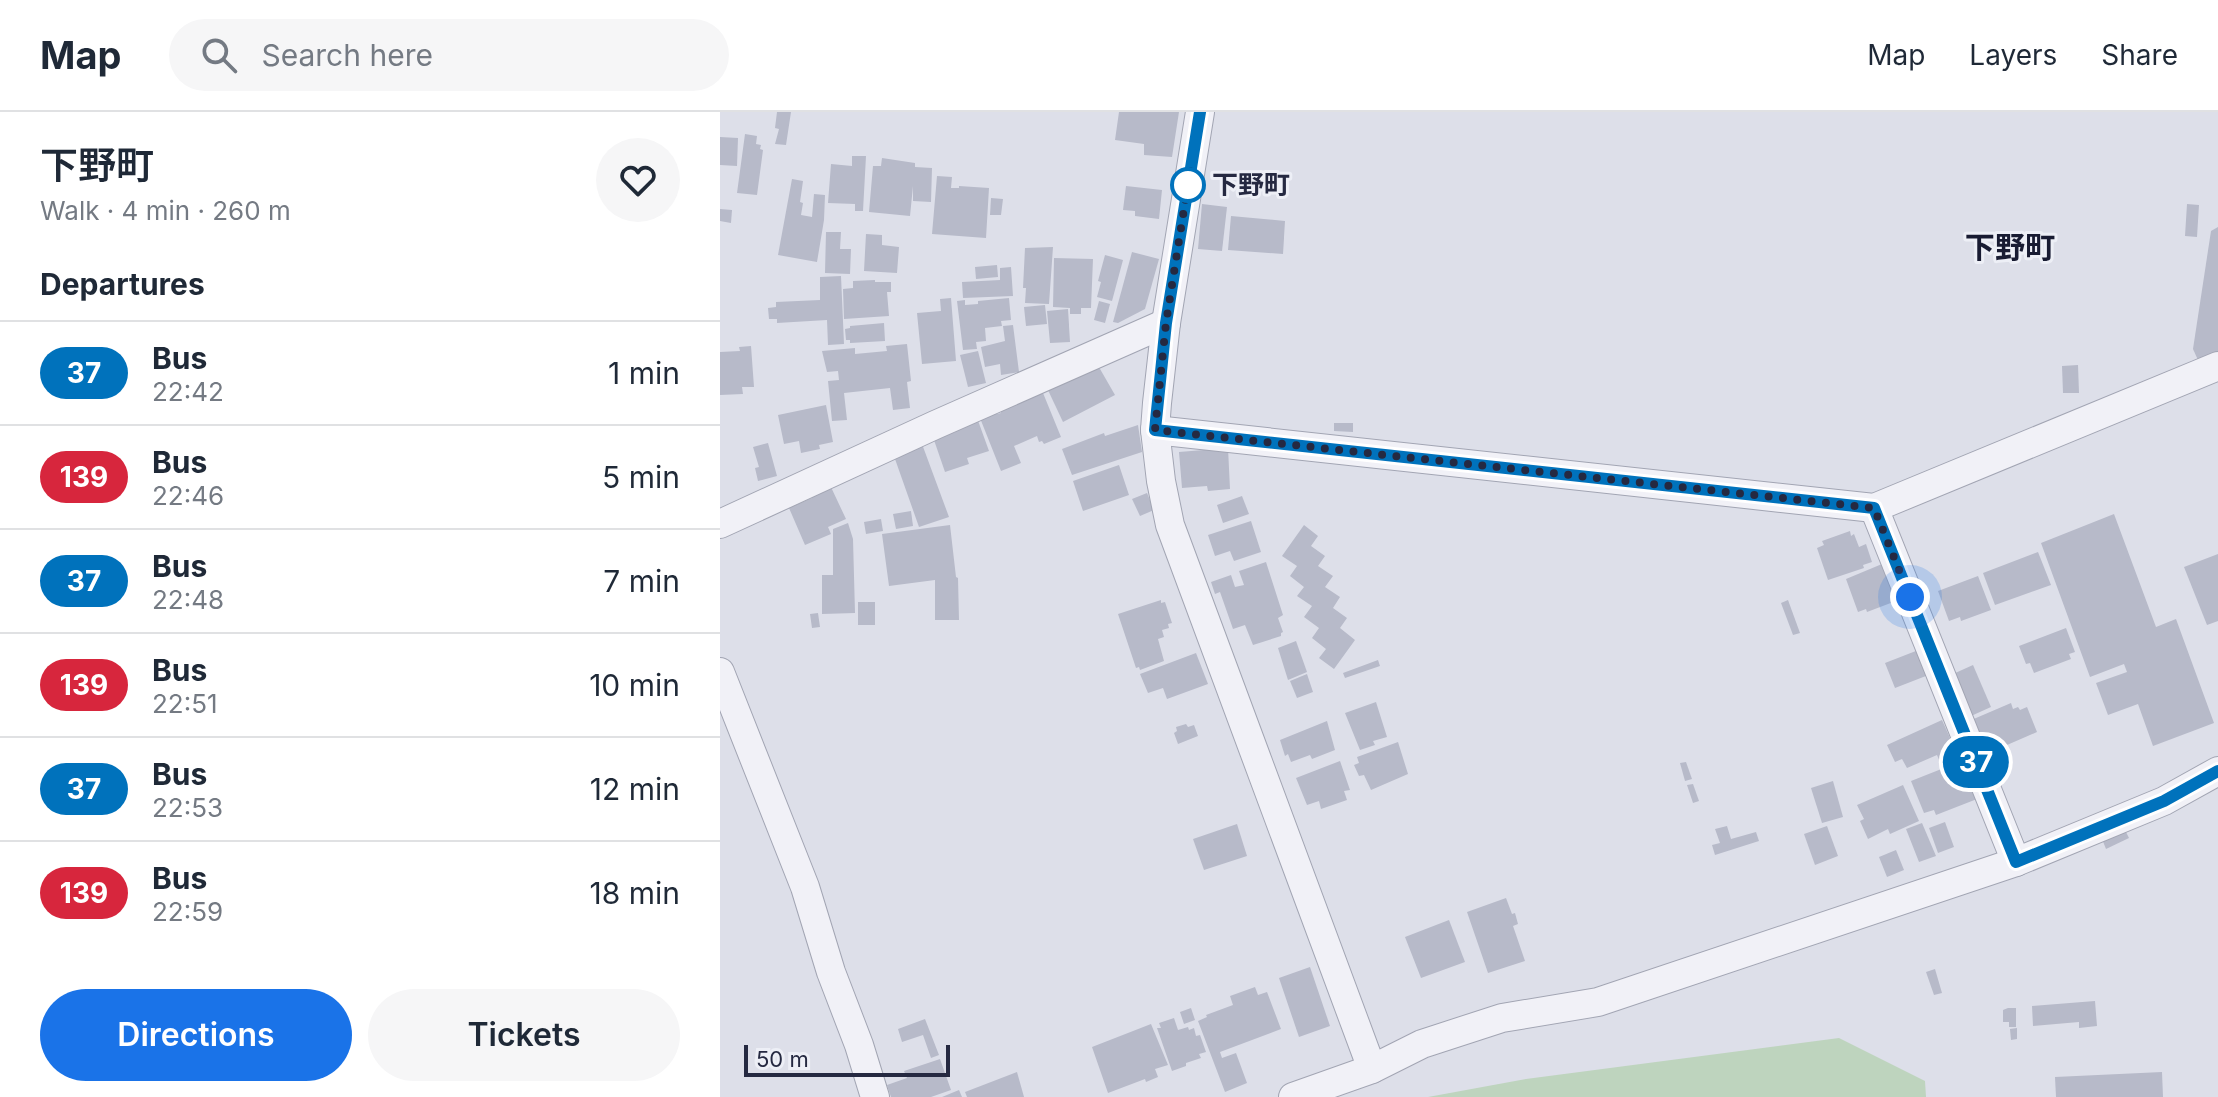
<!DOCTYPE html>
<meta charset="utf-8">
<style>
:root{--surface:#fff;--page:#f6f6f7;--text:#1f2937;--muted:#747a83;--line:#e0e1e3;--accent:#1a73e8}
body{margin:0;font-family:Inter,"Noto Sans JP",sans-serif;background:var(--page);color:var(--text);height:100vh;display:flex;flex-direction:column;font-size:30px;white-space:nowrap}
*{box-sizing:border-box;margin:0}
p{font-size:26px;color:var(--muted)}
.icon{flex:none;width:44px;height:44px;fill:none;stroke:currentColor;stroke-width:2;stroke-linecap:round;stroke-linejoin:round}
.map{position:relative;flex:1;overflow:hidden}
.panel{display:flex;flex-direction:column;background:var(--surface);width:720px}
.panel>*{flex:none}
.badge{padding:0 16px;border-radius:26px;font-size:28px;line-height:52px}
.scale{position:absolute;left:24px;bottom:20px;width:206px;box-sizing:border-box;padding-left:8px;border:4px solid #252941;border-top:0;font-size:22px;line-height:28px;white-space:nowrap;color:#252941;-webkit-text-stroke:6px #edeff6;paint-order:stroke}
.you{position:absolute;width:40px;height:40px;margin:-20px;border:6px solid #fff;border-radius:50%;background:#1a73e8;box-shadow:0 0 0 12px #1a73e833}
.map>.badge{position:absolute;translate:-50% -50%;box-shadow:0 0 0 4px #fff}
h2{padding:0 40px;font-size:30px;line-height:72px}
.round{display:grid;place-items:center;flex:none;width:84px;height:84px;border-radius:42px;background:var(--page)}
.head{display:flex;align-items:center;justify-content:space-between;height:136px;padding:0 40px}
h1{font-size:38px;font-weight:600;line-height:60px}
.action{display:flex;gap:16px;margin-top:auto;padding:16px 40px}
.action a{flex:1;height:92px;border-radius:48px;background:var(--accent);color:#fff;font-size:32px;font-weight:600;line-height:92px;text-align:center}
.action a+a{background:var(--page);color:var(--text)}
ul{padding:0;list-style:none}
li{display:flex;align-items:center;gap:24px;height:104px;padding:0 40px;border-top:2px solid var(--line)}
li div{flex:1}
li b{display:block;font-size:30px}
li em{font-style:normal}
li .badge{min-width:88px;font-weight:700;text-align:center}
header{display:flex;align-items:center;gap:48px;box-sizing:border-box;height:112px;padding:0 40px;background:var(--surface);border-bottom:2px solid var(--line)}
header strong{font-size:38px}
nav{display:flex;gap:44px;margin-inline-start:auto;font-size:28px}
.search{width:560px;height:72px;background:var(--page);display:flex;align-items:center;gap:20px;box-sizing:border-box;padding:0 28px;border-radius:44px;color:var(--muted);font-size:30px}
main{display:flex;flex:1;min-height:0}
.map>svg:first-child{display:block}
.green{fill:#bed4be}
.building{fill:#b7bac9}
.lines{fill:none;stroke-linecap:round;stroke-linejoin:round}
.street-casing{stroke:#a2a5b3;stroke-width:30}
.street{stroke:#f1f1f7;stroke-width:28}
.line-casing{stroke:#fff;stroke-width:18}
.line{stroke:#0072bc;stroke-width:12}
.walk{stroke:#252941;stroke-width:8;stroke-dasharray:0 14.4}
.stop-dot{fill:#fff;stroke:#0072bc;stroke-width:4}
.labels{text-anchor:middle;stroke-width:6;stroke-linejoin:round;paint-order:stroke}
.stop-label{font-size:26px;font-weight:bold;fill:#252941;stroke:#edeff6;text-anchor:start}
.quarter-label{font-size:30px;font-weight:bold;fill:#181b32;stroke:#edeff6}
</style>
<header>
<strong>Map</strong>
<div class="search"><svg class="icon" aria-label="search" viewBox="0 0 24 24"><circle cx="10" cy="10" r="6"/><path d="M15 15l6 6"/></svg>Search here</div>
<nav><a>Map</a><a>Layers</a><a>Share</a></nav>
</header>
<main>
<section class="panel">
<div class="head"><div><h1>下野町</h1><p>Walk · 4 min · 260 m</p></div><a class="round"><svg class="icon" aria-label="heart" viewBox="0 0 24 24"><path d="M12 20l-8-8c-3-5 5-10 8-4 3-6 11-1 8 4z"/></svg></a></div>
<h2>Departures</h2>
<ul>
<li><span class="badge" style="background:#0072bc;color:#fff">37</span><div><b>Bus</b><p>22:42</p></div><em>1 min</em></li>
<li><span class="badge" style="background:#d7263d;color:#fff">139</span><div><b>Bus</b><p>22:46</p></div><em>5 min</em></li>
<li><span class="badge" style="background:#0072bc;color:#fff">37</span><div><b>Bus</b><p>22:48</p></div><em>7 min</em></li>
<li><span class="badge" style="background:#d7263d;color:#fff">139</span><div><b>Bus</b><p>22:51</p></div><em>10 min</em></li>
<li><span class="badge" style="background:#0072bc;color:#fff">37</span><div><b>Bus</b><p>22:53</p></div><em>12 min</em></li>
<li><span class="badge" style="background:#d7263d;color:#fff">139</span><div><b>Bus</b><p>22:59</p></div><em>18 min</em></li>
</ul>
<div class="action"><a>Directions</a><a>Tickets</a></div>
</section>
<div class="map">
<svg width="1498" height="985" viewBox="0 0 1498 985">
<rect width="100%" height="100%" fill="#dddfe9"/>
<path class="green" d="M 1119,926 L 1205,969 L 1206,985 L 708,985 L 806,967 Z"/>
<g class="building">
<path d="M 57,0 L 71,0 L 66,33 L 55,32 L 59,17 L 55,16 Z"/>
<path d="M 399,0 L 459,0 L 452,45 L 424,43 L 424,32 L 395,28 Z"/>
<path d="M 25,22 L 37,24 L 36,32 L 41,33 L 40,37 L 43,38 L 37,83 L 17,81 Z"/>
<path d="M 0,25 L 18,26 L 17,54 L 0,53 Z"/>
<path d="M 132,44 L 146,44 L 143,99 L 135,99 L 135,92 L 108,91 L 111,52 L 132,54 Z"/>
<path d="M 162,46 L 195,51 L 195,55 L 212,56 L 211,90 L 193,89 L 193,74 L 190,104 L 149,100 L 153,54 L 161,54 Z"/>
<path d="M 217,64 L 232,65 L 231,76 L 239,76 L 239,74 L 269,76 L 266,126 L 212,122 Z"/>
<path d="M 72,67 L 83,69 L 80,90 L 83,91 L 81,103 L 92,105 L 94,82 L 105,83 L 104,108 L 97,150 L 58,143 Z"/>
<path d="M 406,74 L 442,78 L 439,107 L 415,104 L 415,99 L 403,98 Z"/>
<path d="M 271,86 L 283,87 L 281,103 L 270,103 Z"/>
<path d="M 482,92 L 507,95 L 502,139 L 478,137 Z"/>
<path d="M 1467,92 L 1479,93 L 1477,125 L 1465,124 Z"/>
<path d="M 0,97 L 12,98 L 11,111 L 0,109 Z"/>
<path d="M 511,104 L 565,109 L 563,142 L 508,138 Z"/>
<path d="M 1498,115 L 1498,249 L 1482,257 L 1473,237 L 1491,119 Z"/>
<path d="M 106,120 L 121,120 L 120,137 L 131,137 L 130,162 L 105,161 Z"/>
<path d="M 146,122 L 162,123 L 162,133 L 179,135 L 177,161 L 144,159 Z"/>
<path d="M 333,135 L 329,192 L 305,191 L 306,176 L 303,176 L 305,136 Z"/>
<path d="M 412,140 L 439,147 L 425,197 L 398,211 L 393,210 Z"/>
<path d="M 385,143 L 403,148 L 392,189 L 377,185 L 381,170 L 378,169 Z"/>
<path d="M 334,146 L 373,147 L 371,196 L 361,196 L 361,202 L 350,202 L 350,196 L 333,195 Z"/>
<path d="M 277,153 L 278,165 L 256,167 L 255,155 Z"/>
<path d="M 291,155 L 293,184 L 243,186 L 242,170 L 280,168 L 280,156 Z"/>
<path d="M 121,164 L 124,232 L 108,233 L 107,208 L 57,211 L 57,207 L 49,207 L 48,196 L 56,195 L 56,190 L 100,188 L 100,165 Z"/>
<path d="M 155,168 L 155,170 L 171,170 L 171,180 L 167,180 L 169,204 L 124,207 L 123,177 L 133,176 L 133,169 Z"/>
<path d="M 231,186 L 236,249 L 202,252 L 197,201 L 221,199 L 220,187 Z"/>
<path d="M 289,186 L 291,208 L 281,209 L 282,214 L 265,216 L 266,229 L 256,230 L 257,237 L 243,238 L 237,189 L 245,188 L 245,193 L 258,192 L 258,189 Z"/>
<path d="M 379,189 L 390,192 L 385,211 L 374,208 Z"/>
<path d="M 325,193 L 327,212 L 306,214 L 304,195 Z"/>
<path d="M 348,197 L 350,230 L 330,231 L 327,199 Z"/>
<path d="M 164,211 L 165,229 L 130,231 L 130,228 L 126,228 L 125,217 L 130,216 L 130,214 Z"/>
<path d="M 293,213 L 299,260 L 281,263 L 280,252 L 265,255 L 261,235 L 285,229 L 283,214 Z"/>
<path d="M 187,232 L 191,269 L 187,270 L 190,296 L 173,298 L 170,276 L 124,281 L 127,308 L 112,309 L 108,269 L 119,268 L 118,259 L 107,260 L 102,239 L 135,236 L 135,242 L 167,239 L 166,234 Z"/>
<path d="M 31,234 L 34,275 L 22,275 L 23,282 L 0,283 L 0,240 L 20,239 L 19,235 Z"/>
<path d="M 258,239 L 266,271 L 248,275 L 240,243 Z"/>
<path d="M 376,250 L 395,283 L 343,310 L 327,276 Z"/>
<path d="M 1358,253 L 1359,281 L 1343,281 L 1342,254 Z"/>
<path d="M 323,281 L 341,325 L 324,332 L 322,329 L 319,330 L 317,324 L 294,334 L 301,351 L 281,359 L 258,301 L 274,295 L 277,302 L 281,301 L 280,298 Z"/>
<path d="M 106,293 L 113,330 L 99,333 L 100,337 L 81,341 L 79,329 L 64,332 L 58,303 Z"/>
<path d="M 256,303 L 269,339 L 247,346 L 249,352 L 225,360 L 214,328 L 235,320 L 233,314 Z"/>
<path d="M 614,311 L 633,311 L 633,320 L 614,319 Z"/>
<path d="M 418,313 L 422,340 L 352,363 L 342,337 L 384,321 L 385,324 Z"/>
<path d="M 48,331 L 57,364 L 38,369 L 35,356 L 39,355 L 33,335 Z"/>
<path d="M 202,332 L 229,405 L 199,415 L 175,347 L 161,345 Z"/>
<path d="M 508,336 L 510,377 L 488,379 L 487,374 L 462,376 L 459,340 Z"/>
<path d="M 399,353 L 409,383 L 363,399 L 353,369 Z"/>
<path d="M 110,373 L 126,407 L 108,415 L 111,422 L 85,433 L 69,396 L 92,386 L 90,382 Z"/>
<path d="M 427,381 L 434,398 L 420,404 L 412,387 Z"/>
<path d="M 522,384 L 529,402 L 503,411 L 497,393 Z"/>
<path d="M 191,399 L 193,414 L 176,417 L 173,402 Z"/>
<path d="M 1394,402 L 1436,515 L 1456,507 L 1494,611 L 1433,634 L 1418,592 L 1388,603 L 1376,571 L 1407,560 L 1404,552 L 1370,565 L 1321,431 Z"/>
<path d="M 161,407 L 163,419 L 146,422 L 144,410 Z"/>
<path d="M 531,409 L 541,440 L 514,449 L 510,439 L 495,444 L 488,423 Z"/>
<path d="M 128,411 L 133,427 L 135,501 L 102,502 L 102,463 L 113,463 L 113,417 Z"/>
<path d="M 230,413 L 236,465 L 238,466 L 239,508 L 215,508 L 215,468 L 169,474 L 162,422 Z"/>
<path d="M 584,413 L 598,424 L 591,434 L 605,444 L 598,454 L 613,464 L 605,475 L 620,485 L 613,496 L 627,506 L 620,516 L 635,528 L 614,557 L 599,546 L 606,537 L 592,526 L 599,516 L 584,505 L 592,494 L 577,484 L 584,475 L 570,464 L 577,454 L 562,444 Z"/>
<path d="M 1130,419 L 1131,424 L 1134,422 L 1139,435 L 1146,432 L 1152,450 L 1143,453 L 1144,456 L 1108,468 L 1097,436 L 1104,433 L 1102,429 Z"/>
<path d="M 1318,440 L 1331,473 L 1275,493 L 1263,461 Z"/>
<path d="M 1498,442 L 1498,509 L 1487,513 L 1464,455 Z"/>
<path d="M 546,450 L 563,503 L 558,506 L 563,520 L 561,521 L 561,524 L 533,533 L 525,513 L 513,517 L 500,480 L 495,482 L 491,470 L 511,463 L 515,475 L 524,473 L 519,459 Z"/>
<path d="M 1162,452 L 1176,489 L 1147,500 L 1146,497 L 1138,500 L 1126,467 Z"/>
<path d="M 1258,464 L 1271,498 L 1241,509 L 1240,505 L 1229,509 L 1218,479 Z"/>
<path d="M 441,488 L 441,491 L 445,490 L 452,511 L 448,512 L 449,516 L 442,518 L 444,525 L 438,527 L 444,549 L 420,558 L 419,555 L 416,556 L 398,502 Z"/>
<path d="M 1068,488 L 1080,521 L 1073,523 L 1061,491 Z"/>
<rect x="138" y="490" width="17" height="23"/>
<path d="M 98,501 L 100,515 L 92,516 L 90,502 Z"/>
<path d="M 1346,516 L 1355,540 L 1349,542 L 1351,547 L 1314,561 L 1310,551 L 1306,552 L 1299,534 Z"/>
<path d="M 576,529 L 587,560 L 568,568 L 558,536 Z"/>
<path d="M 1201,537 L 1211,562 L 1175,576 L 1165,551 Z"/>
<path d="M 476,541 L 488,572 L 447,587 L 443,576 L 428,581 L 420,562 Z"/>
<path d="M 658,548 L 660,554 L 625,566 L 623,561 Z"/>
<path d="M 1253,553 L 1271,595 L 1251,604 L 1233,562 Z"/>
<path d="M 587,562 L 593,580 L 577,586 L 570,569 Z"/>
<path d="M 656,590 L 667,625 L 653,629 L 655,633 L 640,638 L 625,601 Z"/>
<path d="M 1291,591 L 1293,597 L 1298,595 L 1300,598 L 1307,595 L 1317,620 L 1264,643 L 1249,609 Z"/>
<path d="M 1222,608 L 1234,635 L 1227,638 L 1231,645 L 1220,650 L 1217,643 L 1187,656 L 1182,647 L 1175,650 L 1167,633 Z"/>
<path d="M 607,609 L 615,638 L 592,647 L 590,643 L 571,650 L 568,642 L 565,644 L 560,628 Z"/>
<path d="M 466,612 L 468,615 L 474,613 L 478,624 L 458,632 L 454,621 L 457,619 L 456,615 Z"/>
<path d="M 678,630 L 688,662 L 651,678 L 644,663 L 639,664 L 634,653 L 639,651 L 637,645 Z"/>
<path d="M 620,649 L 630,678 L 624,679 L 627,688 L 601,697 L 599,689 L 587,693 L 576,666 Z"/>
<path d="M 966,650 L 972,667 L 965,669 L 960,651 Z"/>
<path d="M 1229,654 L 1231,660 L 1245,654 L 1257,687 L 1216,703 L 1214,698 L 1204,701 L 1191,669 Z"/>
<path d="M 1113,669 L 1123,705 L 1102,711 L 1091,676 Z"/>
<path d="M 973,672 L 979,689 L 973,691 L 967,673 Z"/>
<path d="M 1183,673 L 1199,709 L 1170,722 L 1168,717 L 1148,727 L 1140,709 L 1144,707 L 1137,693 Z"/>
<path d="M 1225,710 L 1234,735 L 1218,741 L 1209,716 Z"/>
<path d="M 1202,711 L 1216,744 L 1199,750 L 1186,717 Z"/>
<path d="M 517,712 L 527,744 L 484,758 L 473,727 Z"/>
<path d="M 1007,714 L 1011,727 L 1036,720 L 1039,729 L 995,743 L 992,733 L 1000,731 L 995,717 Z"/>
<path d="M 1107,714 L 1118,744 L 1095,753 L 1084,722 Z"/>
<path d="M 1404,716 L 1409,726 L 1386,737 L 1382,727 Z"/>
<path d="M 1176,738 L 1184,758 L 1167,765 L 1159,745 Z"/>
<path d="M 786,786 L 792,802 L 795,801 L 798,812 L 793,814 L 805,849 L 768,861 L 747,800 Z"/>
<path d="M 729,808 L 745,850 L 701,866 L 685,825 Z"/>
<path d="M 590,855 L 610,914 L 579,925 L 559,866 Z"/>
<path d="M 1215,857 L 1222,881 L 1214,883 L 1206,860 Z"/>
<path d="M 535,875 L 538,883 L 547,880 L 561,917 L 500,940 L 502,946 L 516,941 L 527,971 L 505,980 L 478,909 L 487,905 L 486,903 L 513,893 L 510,884 Z"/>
<path d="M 1375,889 L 1377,914 L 1359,916 L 1359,910 L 1313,914 L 1312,894 Z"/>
<path d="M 471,896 L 475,908 L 464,912 L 460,900 Z"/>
<path d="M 1288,896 L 1296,896 L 1296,915 L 1289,915 L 1289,910 L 1283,910 L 1283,898 Z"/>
<path d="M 454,906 L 458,918 L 468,915 L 469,918 L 474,916 L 476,924 L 480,923 L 486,940 L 479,942 L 481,946 L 466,951 L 466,954 L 452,959 L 437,916 L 441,916 L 439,911 Z"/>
<path d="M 205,907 L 219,943 L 211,946 L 203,923 L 182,930 L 178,917 Z"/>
<path d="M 431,912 L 448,953 L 435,957 L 438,965 L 426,970 L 425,967 L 388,981 L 372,935 Z"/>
<path d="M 1297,916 L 1297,927 L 1291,928 L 1290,917 Z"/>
<path d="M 220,947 L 231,978 L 211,985 L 171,985 L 167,973 L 187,966 L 184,959 Z"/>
<path d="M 297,960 L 304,985 L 247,985 L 245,980 Z"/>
<path d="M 1442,960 L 1443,985 L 1336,985 L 1335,965 Z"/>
<path d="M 239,978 L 242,985 L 222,985 Z"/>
</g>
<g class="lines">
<g class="street-casing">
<g id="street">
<path d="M 480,0 L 446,211 L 437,291 L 435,318 L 441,369 L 450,413 L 652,957"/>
<path d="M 435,318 L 1154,396 L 1498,254"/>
<path d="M 1154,396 L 1296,750"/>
<path d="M 0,412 L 215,313 L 446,211"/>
<path d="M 0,560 L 85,775 L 111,860 L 139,933 L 155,985"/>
<path d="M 573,985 L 652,957 L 702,932 L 782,906 L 878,890 L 1296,750 L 1444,689 L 1498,659"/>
</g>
</g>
<use href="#street" class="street"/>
</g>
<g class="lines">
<g class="line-casing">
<path id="line" d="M 480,0 L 446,211 L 435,318 L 1154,396 L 1296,750 L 1444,689 L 1498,659"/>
</g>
<use href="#line" class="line"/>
<path class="walk" d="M 468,73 L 470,59 L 446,211 L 435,318 L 1154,396 L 1190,485"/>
</g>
<circle class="stop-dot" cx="468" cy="73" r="16"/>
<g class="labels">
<g class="stop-label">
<text x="492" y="82">下野町</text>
</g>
<g class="quarter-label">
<text x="1290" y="146">下野町</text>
</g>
</g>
</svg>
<div class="scale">50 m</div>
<div class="you" style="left:1190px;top:485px"></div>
<b class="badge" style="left:1256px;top:650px;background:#0072bc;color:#fff">37</b>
</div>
</main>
